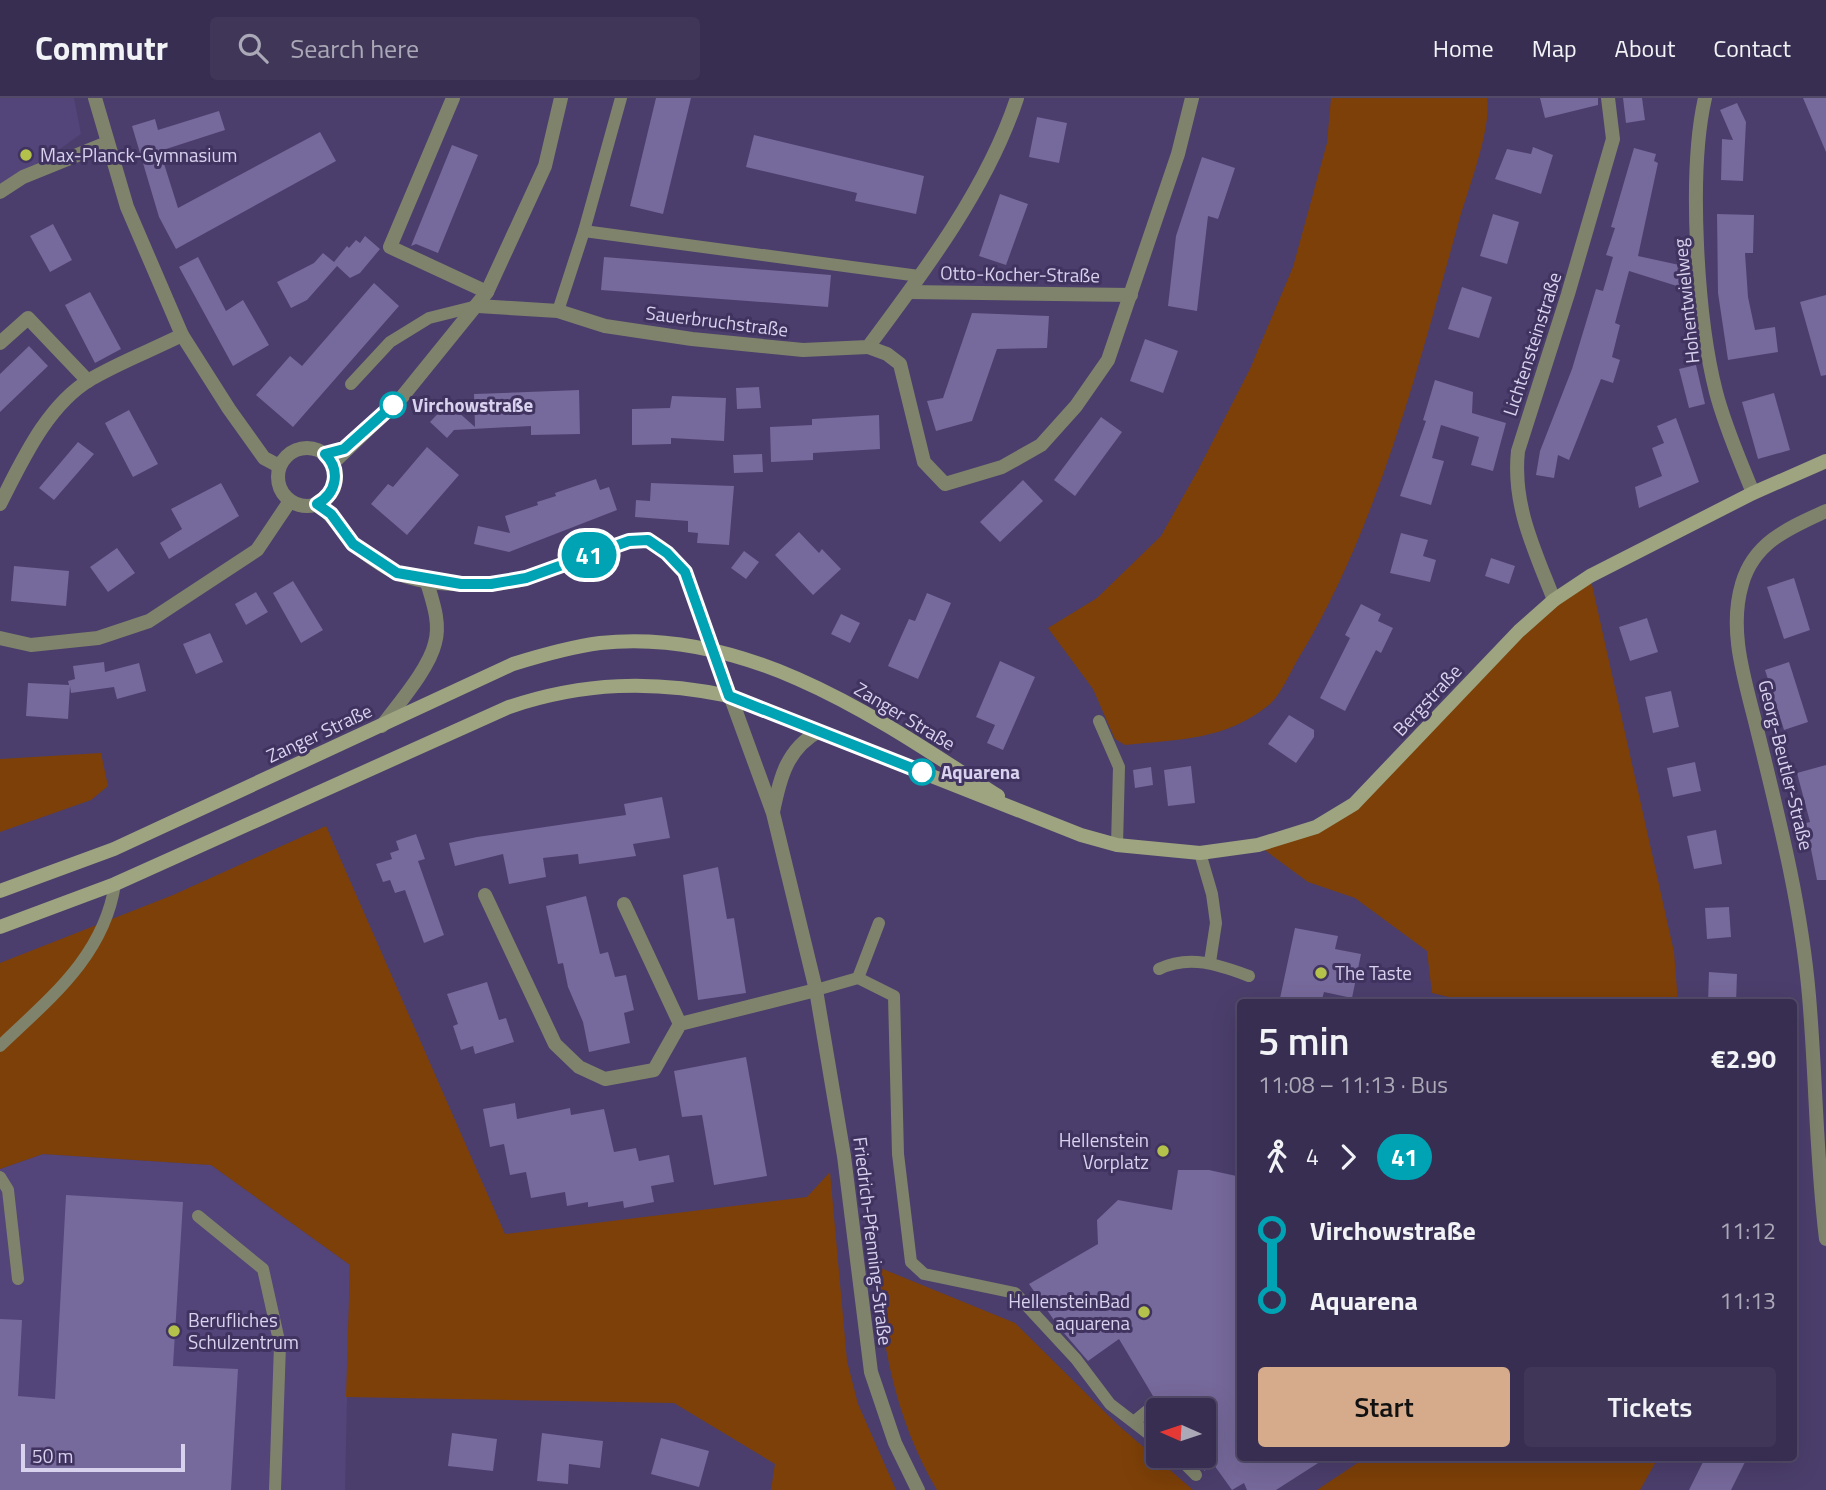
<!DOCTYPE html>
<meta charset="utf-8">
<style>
:root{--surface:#382e51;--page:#3f3658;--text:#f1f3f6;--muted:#aba8b7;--line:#524a68;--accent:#d6ab8b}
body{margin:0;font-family:"Titillium Web",sans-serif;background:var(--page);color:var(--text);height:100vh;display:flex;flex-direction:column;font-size:26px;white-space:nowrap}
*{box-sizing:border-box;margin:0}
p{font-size:23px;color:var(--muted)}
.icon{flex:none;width:38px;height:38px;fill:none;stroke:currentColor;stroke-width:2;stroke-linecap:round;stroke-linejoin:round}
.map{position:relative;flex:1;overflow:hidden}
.side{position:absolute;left:1237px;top:901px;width:560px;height:462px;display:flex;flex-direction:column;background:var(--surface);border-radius:7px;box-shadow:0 7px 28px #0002,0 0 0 2px var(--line)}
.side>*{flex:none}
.badge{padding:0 14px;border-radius:23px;font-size:24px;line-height:46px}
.needle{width:46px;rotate:273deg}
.buttons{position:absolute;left:1146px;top:1300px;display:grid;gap:14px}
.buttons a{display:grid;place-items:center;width:70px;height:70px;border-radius:7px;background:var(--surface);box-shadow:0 7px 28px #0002,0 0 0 2px var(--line);font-size:35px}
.scale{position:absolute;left:21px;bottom:18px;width:164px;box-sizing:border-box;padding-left:7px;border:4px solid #d8d2ee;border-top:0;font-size:19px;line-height:24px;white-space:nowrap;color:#d8d2ee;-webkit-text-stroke:5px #403360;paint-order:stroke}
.map>.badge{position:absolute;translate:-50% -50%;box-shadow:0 0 0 4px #fff}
.legs{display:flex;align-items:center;gap:10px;height:77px;padding:0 21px;font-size:23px}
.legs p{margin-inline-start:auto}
.head{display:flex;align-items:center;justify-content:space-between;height:119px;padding:0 21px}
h1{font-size:38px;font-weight:600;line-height:52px}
.cta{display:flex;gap:14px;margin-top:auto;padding:14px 21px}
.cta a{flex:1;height:80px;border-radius:7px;background:var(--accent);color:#111;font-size:28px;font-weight:600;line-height:80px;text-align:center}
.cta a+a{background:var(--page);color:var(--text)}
ul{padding:0 21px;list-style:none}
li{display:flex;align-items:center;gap:24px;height:70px;font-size:26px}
li i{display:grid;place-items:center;width:10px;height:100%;margin:0 9px;background:currentColor}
li i::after{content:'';width:18px;height:18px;margin:-9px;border:5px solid;border-radius:50%;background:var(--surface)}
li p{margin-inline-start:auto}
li:first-child i{background:linear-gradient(#0000 50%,currentColor 0)}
li:last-child i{background:linear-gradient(currentColor 50%,#0000 0)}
header{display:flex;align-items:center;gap:42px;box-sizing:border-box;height:98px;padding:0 35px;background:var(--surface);border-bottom:2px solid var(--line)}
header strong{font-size:33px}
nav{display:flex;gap:38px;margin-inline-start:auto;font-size:24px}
.search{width:490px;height:63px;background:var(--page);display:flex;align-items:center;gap:18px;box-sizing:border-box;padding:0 24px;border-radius:7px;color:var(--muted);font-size:26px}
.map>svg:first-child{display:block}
.built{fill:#534479}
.green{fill:#7d4008}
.building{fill:#76699b}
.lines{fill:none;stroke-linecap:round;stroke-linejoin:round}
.lane{stroke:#7f836b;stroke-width:12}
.street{stroke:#7f836b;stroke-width:14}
.secondary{stroke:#9da47f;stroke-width:14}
.line-1-casing{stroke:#fff;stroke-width:16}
.line-1{stroke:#00a3b4;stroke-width:10}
.poi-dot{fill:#b4c24b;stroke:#403360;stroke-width:2.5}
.stop-1-dot{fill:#fff;stroke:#00a3b4;stroke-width:3.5}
.labels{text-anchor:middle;stroke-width:6;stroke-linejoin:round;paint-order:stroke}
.poi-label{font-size:19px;fill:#d8d2ee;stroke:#403360;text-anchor:start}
.street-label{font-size:19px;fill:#d8d2ee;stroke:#403360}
.stop-label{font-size:19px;font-weight:bold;fill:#d8d2ee;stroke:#403360;text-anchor:start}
</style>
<header>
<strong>Commutr</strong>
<div class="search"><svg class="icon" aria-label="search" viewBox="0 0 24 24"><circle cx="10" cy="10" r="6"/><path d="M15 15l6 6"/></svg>Search here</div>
<nav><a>Home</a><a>Map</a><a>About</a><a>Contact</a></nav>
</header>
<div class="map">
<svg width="1826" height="1392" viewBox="0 0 1826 1392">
<rect width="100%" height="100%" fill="#4b3e6c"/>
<g class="built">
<path d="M 0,0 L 74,0 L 81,36 L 0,94 Z"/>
<path d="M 43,1056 L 211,1067 L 350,1167 L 345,1392 L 0,1392 L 0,1071 Z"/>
</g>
<g class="green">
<path d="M 1331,0 L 1487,0 C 1492,28 1469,90 1460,119 C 1420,264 1377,432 1298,561 C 1290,575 1281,596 1270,606 C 1225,643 1179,641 1125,647 L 1115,641 L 1093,591 L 1048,530 L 1097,500 L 1161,438 L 1197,374 L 1250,271 L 1293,169 L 1327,45 Z"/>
<path d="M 1590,478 L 1674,854 L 1678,905 L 1474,905 L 1432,895 L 1427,853 L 1355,800 L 1308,784 L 1258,747 L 1340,715 L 1494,558 Z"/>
<path d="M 101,655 L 108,688 L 91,702 L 0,734 L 0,661 Z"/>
<path d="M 326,728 L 505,1136 L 807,1099 L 830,1074 L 847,1263 L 858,1306 L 896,1392 L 771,1392 L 775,1366 L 674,1305 L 346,1299 L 350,1167 L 211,1067 L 43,1056 L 0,1071 L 0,865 L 173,797 Z"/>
<path d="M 873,1167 L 1015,1225 L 1118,1327 L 1193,1392 L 937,1392 C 893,1316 885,1251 873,1167 Z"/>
<path d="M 1365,1360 L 1658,1360 L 1640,1392 L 1317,1392 Z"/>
</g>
<g class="building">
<path d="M 656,0 L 691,0 L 663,116 L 630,108 Z"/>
<path d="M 1540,0 L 1598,0 L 1598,7 L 1545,20 Z"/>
<path d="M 1623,0 L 1642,0 L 1645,22 L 1626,25 Z"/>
<path d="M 1803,0 L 1826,0 L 1826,54 Z"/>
<path d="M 1737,5 L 1746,24 L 1743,83 L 1721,82 L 1722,41 L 1733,42 L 1720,12 Z"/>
<path d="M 219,13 L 225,32 L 160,53 L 178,110 L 320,34 L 336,63 L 176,151 L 159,119 L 132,28 L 155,21 L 158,32 Z"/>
<path d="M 1037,19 L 1067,25 L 1059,65 L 1029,59 Z"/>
<path d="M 754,37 L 924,78 L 916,116 L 855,103 L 857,95 L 746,69 Z"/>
<path d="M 452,47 L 478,57 L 438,155 L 416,146 L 411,148 Z"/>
<path d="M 1533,49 L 1553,57 L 1541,96 L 1495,81 L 1507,51 L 1531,56 Z"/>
<path d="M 1634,50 L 1656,56 L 1654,63 L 1658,65 L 1638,158 L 1684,168 L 1680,189 L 1629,173 L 1615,225 L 1620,227 L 1612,259 L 1620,262 L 1613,285 L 1601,281 L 1569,362 L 1558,357 L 1554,380 L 1536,377 L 1540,353 L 1572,271 L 1596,191 L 1603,193 L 1613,159 L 1606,157 L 1615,130 L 1611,129 Z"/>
<path d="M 1202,59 L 1235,70 L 1218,121 L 1208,118 L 1197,213 L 1168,208 L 1176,138 Z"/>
<path d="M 1000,96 L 1028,106 L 1006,167 L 979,158 Z"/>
<path d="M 1493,116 L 1519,124 L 1507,166 L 1480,158 Z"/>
<path d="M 1717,116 L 1754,117 L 1753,155 L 1745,155 L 1748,199 L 1755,232 L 1775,229 L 1778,254 L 1728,262 L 1718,195 Z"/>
<path d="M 53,126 L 72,162 L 50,174 L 30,138 Z"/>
<path d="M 365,138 L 380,151 L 360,175 L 350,180 L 337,168 L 307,202 L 291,210 L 277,184 L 314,165 L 323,155 L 334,164 L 347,148 L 349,150 L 356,142 L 360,145 Z"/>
<path d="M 198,159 L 226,213 L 243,202 L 269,247 L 233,268 L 179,169 Z"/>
<path d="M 604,159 L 831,177 L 828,209 L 601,192 Z"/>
<path d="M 374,185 L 399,208 L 293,329 L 256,297 L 290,258 L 302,268 Z"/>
<path d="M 1462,189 L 1492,199 L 1479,240 L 1448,231 Z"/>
<path d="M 90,194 L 121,251 L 95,265 L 65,207 Z"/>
<path d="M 1826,197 L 1826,277 L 1821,278 L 1800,204 Z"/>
<path d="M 972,215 L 1049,218 L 1047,250 L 997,251 L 972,323 L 936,333 L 927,303 L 943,300 Z"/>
<path d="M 1145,241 L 1178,253 L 1163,295 L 1130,283 Z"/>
<path d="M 29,248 L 48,268 L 0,314 L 0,276 Z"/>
<path d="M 1696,267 L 1705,306 L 1689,310 L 1679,271 Z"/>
<path d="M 1435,282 L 1473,294 L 1472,315 L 1506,325 L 1493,373 L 1471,367 L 1479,339 L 1441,327 L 1432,360 L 1444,363 L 1431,407 L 1400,398 L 1426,323 L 1423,322 Z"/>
<path d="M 759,289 L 761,310 L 737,311 L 736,290 Z"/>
<path d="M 579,292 L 580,336 L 531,337 L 531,328 L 454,332 L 447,340 L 430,324 L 448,305 L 475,329 L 474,296 Z"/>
<path d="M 1774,295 L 1790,352 L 1758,361 L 1742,304 Z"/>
<path d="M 672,298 L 726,300 L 724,343 L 671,340 L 671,346 L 632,347 L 632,311 L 670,310 Z"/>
<path d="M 129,312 L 158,366 L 133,379 L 105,325 Z"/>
<path d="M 879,317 L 880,351 L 813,355 L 813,362 L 771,364 L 770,329 L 812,327 L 812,321 Z"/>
<path d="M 1101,319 L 1122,334 L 1075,398 L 1054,382 Z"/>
<path d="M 1676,320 L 1699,384 L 1639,410 L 1635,389 L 1662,378 L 1652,350 L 1664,345 L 1657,328 Z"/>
<path d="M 78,344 L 94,356 L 54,402 L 39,390 Z"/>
<path d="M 427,349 L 459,377 L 407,437 L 371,406 L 388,386 L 393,389 Z"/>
<path d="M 762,356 L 763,374 L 734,375 L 733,357 Z"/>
<path d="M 596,381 L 600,392 L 609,389 L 617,412 L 509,454 L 474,446 L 478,428 L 510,435 L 505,418 L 538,407 L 537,404 L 556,398 L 555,395 Z"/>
<path d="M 1023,382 L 1043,403 L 1000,444 L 980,424 Z"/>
<path d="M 221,385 L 239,418 L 169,461 L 160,445 L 182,431 L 171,411 Z"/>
<path d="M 651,385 L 734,388 L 729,447 L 697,445 L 698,435 L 688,434 L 688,423 L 635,419 L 636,402 L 650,403 Z"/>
<path d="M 799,434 L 819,455 L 822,451 L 841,471 L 813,497 L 775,457 Z"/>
<path d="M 1401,435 L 1428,442 L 1423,458 L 1436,462 L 1430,484 L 1390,475 Z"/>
<path d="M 117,450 L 135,475 L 108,494 L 90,469 Z"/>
<path d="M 744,453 L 759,464 L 746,481 L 731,470 Z"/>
<path d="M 1491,460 L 1515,468 L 1509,486 L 1485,478 Z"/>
<path d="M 14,468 L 69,473 L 66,508 L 11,503 Z"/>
<path d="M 1794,480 L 1810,532 L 1784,541 L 1767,489 Z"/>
<path d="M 293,483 L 323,532 L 301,545 L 273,495 Z"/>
<path d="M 256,494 L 268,514 L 246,527 L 235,506 Z"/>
<path d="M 927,495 L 951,505 L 918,581 L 888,568 L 909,521 L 915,523 Z"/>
<path d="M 1361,506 L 1381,516 L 1378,523 L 1393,530 L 1381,555 L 1376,552 L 1345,613 L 1320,600 L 1350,540 L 1345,537 Z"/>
<path d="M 841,516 L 860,525 L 850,545 L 831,536 Z"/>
<path d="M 1647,520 L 1658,554 L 1630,563 L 1619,529 Z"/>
<path d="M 210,535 L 223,564 L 196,576 L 183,546 Z"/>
<path d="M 1000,563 L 1035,579 L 1003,652 L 987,645 L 995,627 L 976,619 Z"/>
<path d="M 104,564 L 105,574 L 139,565 L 146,593 L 117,601 L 114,589 L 71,595 L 70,588 L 68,621 L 26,618 L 28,585 L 69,587 L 68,583 L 75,581 L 73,568 Z"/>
<path d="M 1789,564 L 1808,624 L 1784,632 L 1765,572 Z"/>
<path d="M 1671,593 L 1679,629 L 1653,635 L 1645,599 Z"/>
<path d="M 1289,617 L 1314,632 L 1314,639 L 1296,665 L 1268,646 Z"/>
<path d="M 1695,664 L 1701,693 L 1673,699 L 1667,670 Z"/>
<path d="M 1826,667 L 1826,782 L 1817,782 L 1806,725 L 1810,724 L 1797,675 Z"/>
<path d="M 1191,668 L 1195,705 L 1168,708 L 1164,672 Z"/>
<path d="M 1151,669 L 1153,687 L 1135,690 L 1133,672 Z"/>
<path d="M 662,699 L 670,740 L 633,746 L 636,758 L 579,766 L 578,756 L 543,760 L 546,779 L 509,786 L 503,756 L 455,768 L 449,745 L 477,739 L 626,717 L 624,706 Z"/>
<path d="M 1716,732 L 1722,766 L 1694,771 L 1687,738 Z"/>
<path d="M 416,736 L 425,761 L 418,763 L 444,837 L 424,845 L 405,792 L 395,795 L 390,782 L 383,784 L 376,766 L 392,761 L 390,755 L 399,752 L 396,743 Z"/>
<path d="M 718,769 L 727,821 L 734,820 L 746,895 L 698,902 L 683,777 Z"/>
<path d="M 586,798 L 600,856 L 608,854 L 615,879 L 626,877 L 634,912 L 624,915 L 630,945 L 589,954 L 583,924 L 568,889 L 563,865 L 558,866 L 546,808 Z"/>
<path d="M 1729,809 L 1731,839 L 1707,841 L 1705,810 Z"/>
<path d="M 1295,830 L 1338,838 L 1335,851 L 1361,856 L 1352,900 L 1324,894 L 1321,905 L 1279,905 Z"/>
<path d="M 1709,874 L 1737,876 L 1736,905 L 1708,905 Z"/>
<path d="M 487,884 L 499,922 L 506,920 L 514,944 L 475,956 L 473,948 L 461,952 L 453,928 L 458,926 L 447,896 Z"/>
<path d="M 746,959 L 767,1078 L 714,1087 L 702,1017 L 682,1019 L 674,973 Z"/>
<path d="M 515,1005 L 517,1021 L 570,1010 L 571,1017 L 604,1011 L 614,1054 L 636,1050 L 639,1063 L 669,1057 L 674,1084 L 651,1088 L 654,1104 L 624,1110 L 623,1103 L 588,1109 L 588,1104 L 567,1108 L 565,1094 L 531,1100 L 526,1074 L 510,1077 L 504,1046 L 490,1049 L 483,1011 Z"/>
<path d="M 1178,1072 L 1209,1072 L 1241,1079 L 1241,1360 L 1326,1360 L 1276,1392 L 1247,1392 L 1244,1385 L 1232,1392 L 1214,1367 L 1204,1373 L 1204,1312 L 1162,1312 L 1164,1300 L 1153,1298 L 1119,1241 L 1088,1263 L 1058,1228 L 1029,1186 L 1098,1146 L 1097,1122 L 1118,1102 L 1172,1112 Z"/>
<path d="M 66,1097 L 183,1104 L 173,1268 L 238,1271 L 231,1392 L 0,1392 L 0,1221 L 22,1222 L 18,1298 L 55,1301 Z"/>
<path d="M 452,1335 L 497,1341 L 493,1373 L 448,1368 Z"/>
<path d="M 542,1335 L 603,1343 L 600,1370 L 569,1366 L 568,1386 L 537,1383 Z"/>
<path d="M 661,1340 L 709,1353 L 699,1389 L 651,1376 Z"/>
<path d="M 1705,1360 L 1747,1360 L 1731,1392 L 1689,1392 Z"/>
</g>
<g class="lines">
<g class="lane">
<path d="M 584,133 L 919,178"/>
<path d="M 558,213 L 584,133 L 621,0"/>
<path d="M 351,286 L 390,244 L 429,220 L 477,208"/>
<path d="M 1099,623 L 1119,669 L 1117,747"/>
<path d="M 1200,755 L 1212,796 L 1216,825 L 1210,864"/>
<path d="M 1159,871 C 1190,856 1219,867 1249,878"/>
<path d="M 858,880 L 879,825"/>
<path d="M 816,892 L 858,880 L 894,898 L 898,1056 L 911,1164 L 924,1176 L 1015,1195 L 1076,1261 L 1110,1306 L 1158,1343"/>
<path d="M 0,948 C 50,900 104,858 115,786"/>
<path d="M 0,1079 L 8,1092 L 18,1181"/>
<path d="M 198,1118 L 263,1171 L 280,1247 L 275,1392"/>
<path d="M 1135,1323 L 1157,1305"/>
<path d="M 1177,1358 L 1196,1377"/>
</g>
<g class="street">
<path d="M 95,0 L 127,109 L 182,237 L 229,311 L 264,360 L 279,368"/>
<path d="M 453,0 L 390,149 L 487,194"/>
<path d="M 1705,0 C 1688,74 1697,220 1716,294 C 1725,329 1740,362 1753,395"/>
<path d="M 0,94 L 23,79 L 107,45"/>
<path d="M 909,194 L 1131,197"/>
<path d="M 478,208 L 558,213 L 605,228 L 692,241 L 803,252 L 868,249 C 924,174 988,89 1017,0"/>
<path d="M 0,245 L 28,220 L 88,283"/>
<path d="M 868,249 L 887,256 L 900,266 L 924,364 L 945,386 L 1002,369 L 1041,347 L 1076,308 L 1108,262 L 1178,56 L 1192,0"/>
<circle cx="307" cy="379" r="29"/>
<path d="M 333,365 L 402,299 L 487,194 L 545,68 L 561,0"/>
<path d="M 0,406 C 22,363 47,307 91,281 C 120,264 152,252 182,237"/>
<path d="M 318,406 C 333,417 340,432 353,445 C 363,455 383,469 397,475 C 429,489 495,490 528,480 C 552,472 629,435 649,443 C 664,448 675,464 685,474 L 773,715 L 816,892 L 844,1058 L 871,1274 L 895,1345 L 918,1392"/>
<path d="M 1826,413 C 1789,430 1754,444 1742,486 C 1728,533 1745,582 1756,627 C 1778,717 1801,805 1809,898 C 1816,979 1816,1060 1826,1141"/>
<path d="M 1554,502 C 1535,453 1512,407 1518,353 L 1568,196 L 1613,41 L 1608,0"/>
<path d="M 0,540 L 31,547 L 98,540 L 149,523 L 257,452 L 290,403"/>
<path d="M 382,628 C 398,606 429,571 435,545 C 441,524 432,502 426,481"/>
<path d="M 773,714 C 780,679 787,651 819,633"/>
<path d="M 485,797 L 555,946 L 579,969 L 605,981 L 654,972 L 680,926 L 816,892"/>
<path d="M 624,806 L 680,926"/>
</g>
<g class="secondary">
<path d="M 0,793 L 114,751 L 513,566 C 542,557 570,549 600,545 C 750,529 879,621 998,698"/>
<path d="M 0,829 L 115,786 L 509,609 C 583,584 653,582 729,598 L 1081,737 L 1117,747 L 1200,755 L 1258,747 L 1316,729 L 1354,706 L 1519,533 L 1554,502 L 1590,478 L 1753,395 L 1826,363"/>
</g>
</g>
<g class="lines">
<g class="line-1-casing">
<path id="line-1" d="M 393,307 L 344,351 L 325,356 C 341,372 337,395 317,406 L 331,416 L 353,446 L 397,475 L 461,486 L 491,486 L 526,480 L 629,443 L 648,442 L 667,455 L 685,474 L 729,598 L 922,674"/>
</g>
<use href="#line-1" class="line-1"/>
</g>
<g class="poi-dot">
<circle cx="26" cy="57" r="7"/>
<circle cx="1321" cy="875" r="7"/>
<circle cx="1163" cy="1053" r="7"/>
<circle cx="1144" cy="1214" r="7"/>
<circle cx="174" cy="1233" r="7"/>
</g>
<g class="stop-1-dot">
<circle cx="393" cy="307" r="12"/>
<circle cx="922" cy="674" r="12"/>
</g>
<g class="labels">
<g class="poi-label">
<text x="40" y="64">Max-Planck-Gymnasium</text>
<text x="1335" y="882">The Taste</text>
<text x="1149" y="1049" text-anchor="end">Hellenstein<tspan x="1149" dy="22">Vorplatz</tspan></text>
<text x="1130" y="1210" text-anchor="end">HellensteinBad<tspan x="1130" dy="22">aquarena</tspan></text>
<text x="188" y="1229">Berufliches<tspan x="188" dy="22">Schulzentrum</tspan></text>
</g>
<g class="street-label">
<text transform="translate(1020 176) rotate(1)" y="7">Otto-Kocher-Straße</text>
<text transform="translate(1686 203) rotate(-96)" y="7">Hohentwielweg</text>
<text transform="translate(717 223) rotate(7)" y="7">Sauerbruchstraße</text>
<text transform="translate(1532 246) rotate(-72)" y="7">Lichtensteinstraße</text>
<text transform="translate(1427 602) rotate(-47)" y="7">Bergstraße</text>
<text transform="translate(905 618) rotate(31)" y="7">Zanger Straße</text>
<text transform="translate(319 635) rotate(-25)" y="7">Zanger Straße</text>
<text transform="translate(1786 667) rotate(76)" y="7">Georg-Beutler-Straße</text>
<text transform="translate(873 1143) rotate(83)" y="7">Friedrich-Pfenning-Straße</text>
</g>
<g class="stop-label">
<text x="412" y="314">Virchowstraße</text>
<text x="941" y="681">Aquarena</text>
</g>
</g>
</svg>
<div class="buttons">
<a><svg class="needle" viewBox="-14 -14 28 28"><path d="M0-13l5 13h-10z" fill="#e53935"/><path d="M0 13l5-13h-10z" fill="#aba8b7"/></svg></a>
</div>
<div class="scale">50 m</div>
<b class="badge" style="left:589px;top:457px;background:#00a3b4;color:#fff">41</b>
<section class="side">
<div class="head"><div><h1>5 min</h1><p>11:08 – 11:13 · Bus</p></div><b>€2.90</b></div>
<div class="legs"><svg class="icon" aria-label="walk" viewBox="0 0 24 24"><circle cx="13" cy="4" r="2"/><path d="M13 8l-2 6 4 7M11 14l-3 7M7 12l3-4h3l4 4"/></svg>4<svg class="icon" aria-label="forward" viewBox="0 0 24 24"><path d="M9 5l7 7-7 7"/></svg><b class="badge" style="background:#00a3b4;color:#fff">41</b></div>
<ul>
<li><i style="color:#00a3b4"></i><b>Virchowstraße</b><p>11:12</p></li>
<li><i style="color:#00a3b4"></i><b>Aquarena</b><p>11:13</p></li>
</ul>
<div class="cta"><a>Start</a><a>Tickets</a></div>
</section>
</div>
